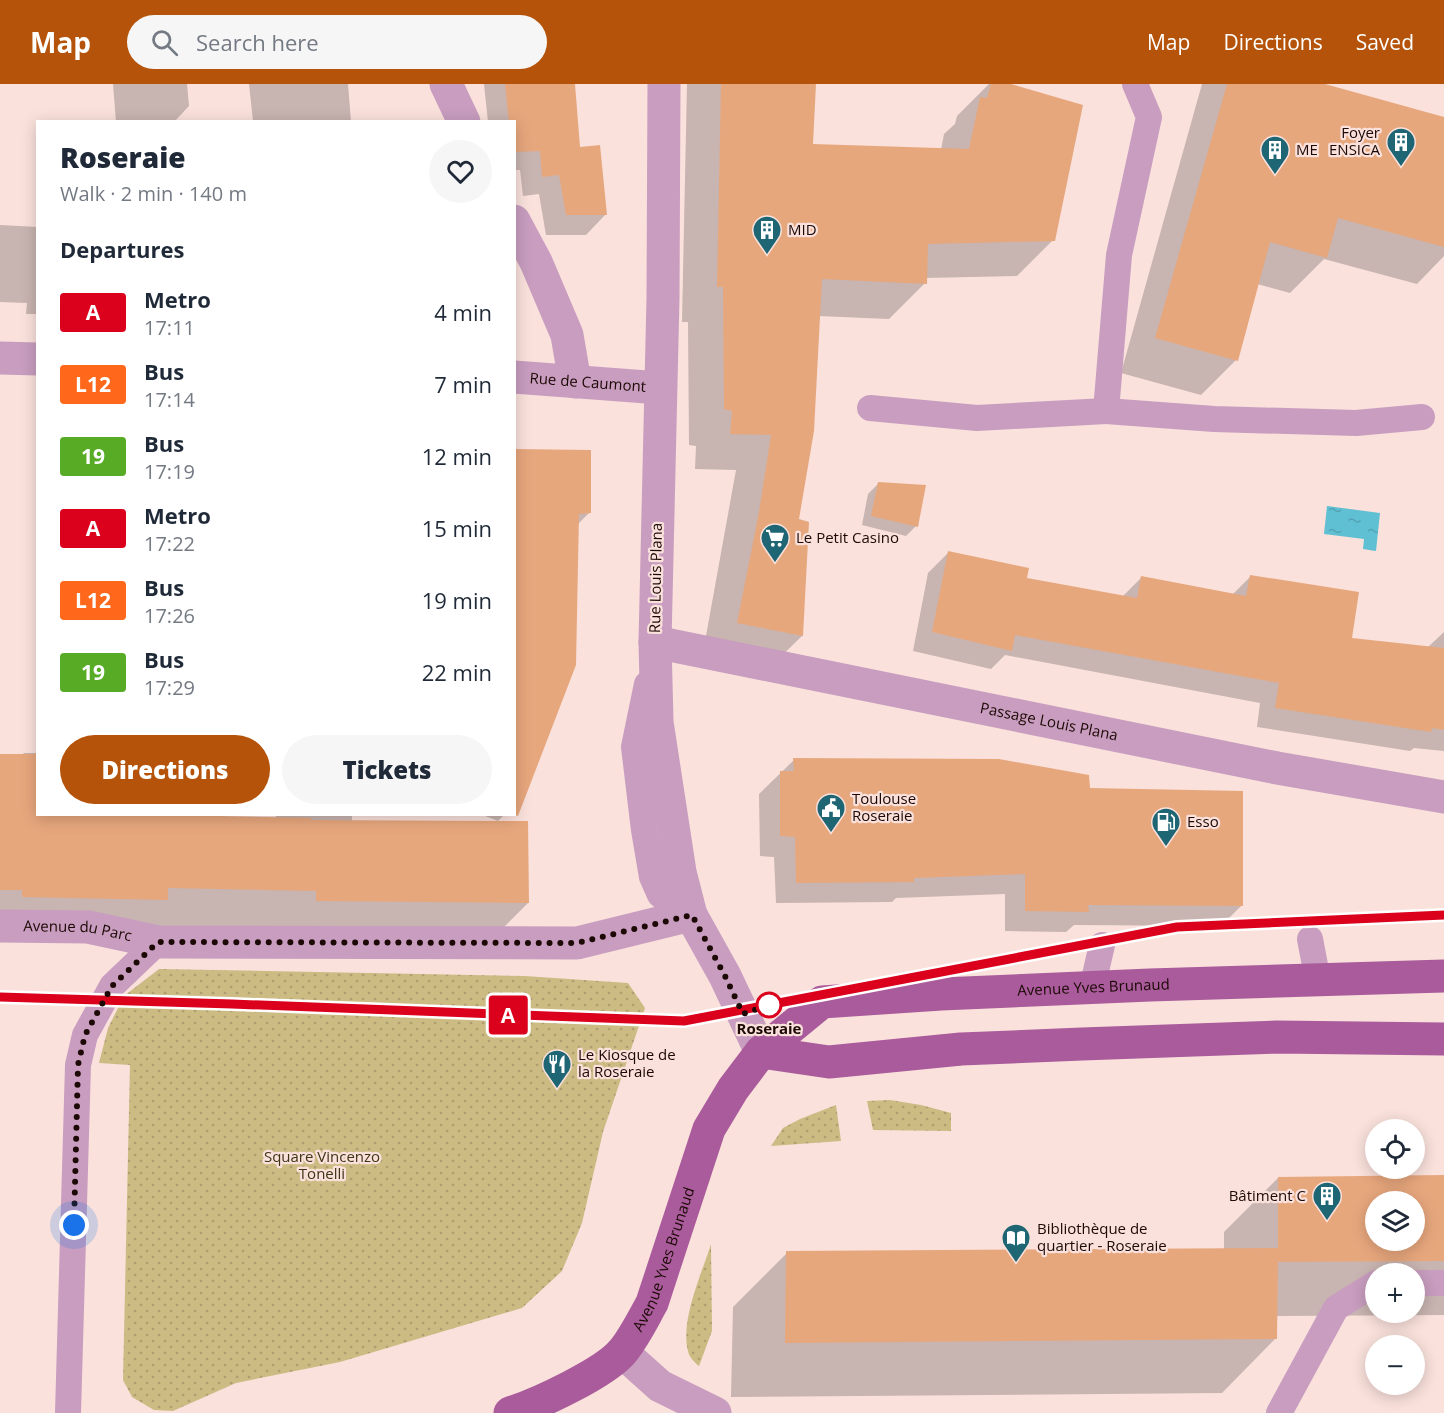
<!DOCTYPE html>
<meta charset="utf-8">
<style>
:root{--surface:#fff;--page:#f6f6f7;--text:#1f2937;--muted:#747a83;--accent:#b45309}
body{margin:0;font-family:"Open Sans",sans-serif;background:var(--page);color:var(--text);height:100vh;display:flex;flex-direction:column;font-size:22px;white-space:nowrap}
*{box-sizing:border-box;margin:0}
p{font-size:20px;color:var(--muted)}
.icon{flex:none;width:33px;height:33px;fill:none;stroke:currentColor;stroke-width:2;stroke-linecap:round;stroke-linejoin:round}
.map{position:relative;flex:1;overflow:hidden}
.details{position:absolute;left:36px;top:36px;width:480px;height:696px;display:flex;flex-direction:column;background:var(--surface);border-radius:0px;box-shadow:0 3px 15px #0003}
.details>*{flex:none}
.badge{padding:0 12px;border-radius:4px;font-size:21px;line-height:39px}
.buttons{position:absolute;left:1365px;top:1035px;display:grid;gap:12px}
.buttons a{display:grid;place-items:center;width:60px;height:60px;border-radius:50%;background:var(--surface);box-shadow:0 3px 15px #0003;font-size:30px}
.you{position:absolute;width:30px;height:30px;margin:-15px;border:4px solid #fff;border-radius:50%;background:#1a73e8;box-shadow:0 0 0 9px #1a73e833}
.map>.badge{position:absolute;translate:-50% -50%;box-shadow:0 0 0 3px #fff}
h2{padding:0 24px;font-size:22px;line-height:54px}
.round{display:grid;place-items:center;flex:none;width:63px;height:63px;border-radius:32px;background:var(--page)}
.overview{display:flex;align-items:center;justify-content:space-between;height:102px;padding:0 24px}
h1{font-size:28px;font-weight:800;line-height:45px}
.button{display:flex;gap:12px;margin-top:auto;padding:12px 24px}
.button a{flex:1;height:69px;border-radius:36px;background:var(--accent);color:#fff;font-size:24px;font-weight:800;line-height:69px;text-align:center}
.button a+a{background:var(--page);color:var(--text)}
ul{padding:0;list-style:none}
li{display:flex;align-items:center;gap:18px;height:72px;padding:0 24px}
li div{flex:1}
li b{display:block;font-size:22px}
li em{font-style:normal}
li .badge{min-width:66px;font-weight:700;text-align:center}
header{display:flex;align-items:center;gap:36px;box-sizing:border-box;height:84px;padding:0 30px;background:var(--accent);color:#fff}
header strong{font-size:28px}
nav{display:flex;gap:33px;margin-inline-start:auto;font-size:21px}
.search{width:420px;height:54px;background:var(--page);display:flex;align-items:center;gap:15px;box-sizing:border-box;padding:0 21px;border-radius:33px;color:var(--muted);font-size:22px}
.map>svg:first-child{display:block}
.grass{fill:url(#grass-dots)}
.water{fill:url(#water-ripples)}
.shadow{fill:#0003;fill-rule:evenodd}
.building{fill:#e7a77d;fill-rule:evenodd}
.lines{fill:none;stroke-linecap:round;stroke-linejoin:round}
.service{stroke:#c89dbf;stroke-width:26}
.minor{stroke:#c89dbf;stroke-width:33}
.tertiary{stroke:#c89dbf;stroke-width:33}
.primary{stroke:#a95b9b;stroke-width:33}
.line-casing{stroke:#fff;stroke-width:14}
.line{stroke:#db001b;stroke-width:9}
.walk{stroke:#1c0905;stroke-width:6;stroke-dasharray:0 10.8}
.stop-dot{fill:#fff;stroke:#db001b;stroke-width:3}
.labels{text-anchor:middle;stroke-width:4.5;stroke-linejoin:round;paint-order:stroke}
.poi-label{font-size:15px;fill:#1c0905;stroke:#fae1dc;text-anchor:start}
.street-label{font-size:15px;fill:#1c0905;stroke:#fae1dc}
.stop-label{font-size:15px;font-weight:bold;fill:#1c0905;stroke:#fae1dc}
.park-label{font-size:15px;fill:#3e3515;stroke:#fae1dc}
</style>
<header>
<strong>Map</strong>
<div class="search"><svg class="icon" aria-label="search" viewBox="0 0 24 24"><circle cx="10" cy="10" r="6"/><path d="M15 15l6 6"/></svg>Search here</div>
<nav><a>Map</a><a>Directions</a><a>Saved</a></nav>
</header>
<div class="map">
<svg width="1444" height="1329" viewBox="0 0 1444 1329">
<defs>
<pattern id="grass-dots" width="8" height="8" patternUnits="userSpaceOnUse" patternTransform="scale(1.5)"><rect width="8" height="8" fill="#ccbb83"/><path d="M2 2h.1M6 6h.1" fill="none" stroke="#af9f70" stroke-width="1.8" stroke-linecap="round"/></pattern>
<pattern id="water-ripples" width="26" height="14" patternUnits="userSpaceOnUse" patternTransform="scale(1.5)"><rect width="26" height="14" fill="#5fbfd3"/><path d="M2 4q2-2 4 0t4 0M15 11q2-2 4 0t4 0" fill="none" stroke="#52a3b4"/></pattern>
</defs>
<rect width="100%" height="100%" fill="#fae1dc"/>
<g class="grass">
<path d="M 159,885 L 525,892 L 628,899 L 645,924 L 603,1048 L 582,1139 L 562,1187 L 522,1224 L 340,1278 L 236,1299 L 173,1327 L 154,1326 L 132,1313 L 123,1296 L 130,981 L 99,979 L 108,944 L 124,912 Z"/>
<path d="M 890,1016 L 921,1021 L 951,1029 L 951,1047 L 873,1046 L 867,1017 Z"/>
<path d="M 836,1021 L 841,1057 L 771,1062 L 783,1044 L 800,1035 Z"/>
<path d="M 711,1160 L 712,1247 L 699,1282 C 694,1278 689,1273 688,1267 C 680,1236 702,1189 711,1160 Z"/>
</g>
<path class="water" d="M 1327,422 L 1380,429 L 1376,467 L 1363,465 L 1364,455 L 1324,450 Z"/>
<g class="shadow">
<path d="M 113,0 L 187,0 L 189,22 L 174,38 L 116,38 Z"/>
<path d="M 249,0 L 348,0 L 351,38 L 253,37 Z"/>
<path d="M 484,0 L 574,0 L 579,65 L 606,130 L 586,151 L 546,151 L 539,110 L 523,112 L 520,86 L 514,86 L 514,38 L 488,38 Z"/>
<path d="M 687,0 L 814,0 L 812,61 L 941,66 L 944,50 L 955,40 L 957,32 L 989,0 L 1006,0 L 1053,156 L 1017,192 L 925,194 L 925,199 L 889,235 L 818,232 L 797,437 L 802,552 L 766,587 L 702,574 L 736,386 L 695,385 L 696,362 L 689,361 L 688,238 L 682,238 Z"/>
<path d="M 1202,0 L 1318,0 L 1444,35 L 1444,172 L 1417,200 L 1324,175 L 1290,209 L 1257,200 L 1236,276 L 1201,311 L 1121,289 Z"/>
<path d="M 0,141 L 38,143 L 38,230 L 26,230 L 27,219 L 0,218 Z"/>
<path d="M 514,366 L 589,429 L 578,440 Z"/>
<path d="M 878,400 L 916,442 L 906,452 L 862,441 L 868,410 Z"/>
<path d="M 948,469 L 1025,495 L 1122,513 L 1142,493 L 1232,511 L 1251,492 L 1350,556 L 1427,564 L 1444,548 L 1444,667 L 1414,664 L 1410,667 L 1257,643 L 1260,619 L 1005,571 L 991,585 L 913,567 L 928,489 Z"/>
<path d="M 24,669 L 38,669 L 38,730 L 276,734 L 276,730 L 352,730 L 352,738 L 528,819 L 485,862 L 0,856 L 0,672 L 21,672 Z"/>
<path d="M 794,676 L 1089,706 L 1241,822 L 1221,842 L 1074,841 L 1066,848 L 1005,847 L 1005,810 L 896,814 L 892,818 L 776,819 L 774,773 L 760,772 L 759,710 Z"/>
<path d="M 480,730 L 505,730 L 498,737 Z"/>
<path d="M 1444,1093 L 1444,1231 L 1276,1232 L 1276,1254 L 1222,1309 L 731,1313 L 733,1223 L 787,1169 L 1224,1166 L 1224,1148 L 1278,1094 ZM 1376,1118 L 1414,1118 L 1414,1156 L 1376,1156 ZM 1376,1190 L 1414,1190 L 1414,1228 L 1376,1228 Z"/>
</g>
<g class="building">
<path d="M 505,0 L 575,0 L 580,63 L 600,61 L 607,131 L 566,131 L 559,91 L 542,93 L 540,67 L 514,68 L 514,38 L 509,38 Z"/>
<path d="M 721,0 L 816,0 L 813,60 L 969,65 L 980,13 L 987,14 L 991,0 L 1011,0 L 1083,21 L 1055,157 L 928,160 L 927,200 L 822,195 L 814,347 L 799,435 L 809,438 L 803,552 L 737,539 L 759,428 L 771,351 L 730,350 L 732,327 L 724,325 L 723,203 L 717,203 Z"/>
<path d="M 1227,0 L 1325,0 L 1444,33 L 1444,163 L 1338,134 L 1327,174 L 1270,158 L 1238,277 L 1155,254 Z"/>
<path d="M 514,365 L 591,366 L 591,429 L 579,430 L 576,581 L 518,732 L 514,731 Z"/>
<path d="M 878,398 L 926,401 L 918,443 L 871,432 Z"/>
<path d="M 948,467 L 1029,484 L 1027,494 L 1137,514 L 1141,492 L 1246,512 L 1250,491 L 1359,508 L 1352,554 L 1444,564 L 1444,646 L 1432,644 L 1431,648 L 1275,624 L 1279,599 L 1015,551 L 1012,567 L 932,548 Z"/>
<path d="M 0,670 L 38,670 L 38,730 L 219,730 L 219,732 L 311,734 L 311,736 L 528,737 L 529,819 L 316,817 L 316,807 L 168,804 L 168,816 L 22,813 L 22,806 L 0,806 Z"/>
<path d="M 793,674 L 999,675 L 1089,691 L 1090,704 L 1243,707 L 1243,822 L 1088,821 L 1089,828 L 1025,827 L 1025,790 L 914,794 L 914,798 L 796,799 L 795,753 L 780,752 L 780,687 L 794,687 Z"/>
<path d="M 1444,1091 L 1444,1177 L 1278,1178 L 1277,1255 L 785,1259 L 786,1167 L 1278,1164 L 1278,1093 ZM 1376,1118 L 1414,1118 L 1414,1156 L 1376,1156 Z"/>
</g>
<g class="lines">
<g class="service">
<path d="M 1135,0 L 1149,33 L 1119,171 L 1106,327 L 1214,335 L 1356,339 L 1422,333"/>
<path d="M 870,324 L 977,334 L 1106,327"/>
<path d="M 647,600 L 634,663 L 644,746 L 652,793 L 660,811 L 691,831"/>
<path d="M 1310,855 L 1318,897"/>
<path d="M 1092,904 L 1102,861"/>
<path d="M 1414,1199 L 1444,1199"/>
<path d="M 68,1329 L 78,981 L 85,951 L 112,902 L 158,858"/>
<path d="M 1279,1329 L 1336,1224 L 1376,1199"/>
</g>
<g class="minor">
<path d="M 446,0 L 464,38"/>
<path d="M 514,137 L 536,178 L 567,251 L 575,298"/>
<path d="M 0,274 L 38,275"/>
<path id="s1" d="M 514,293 L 660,304"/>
<path id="s2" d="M 655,558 L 1277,684 L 1444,713"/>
<path id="s3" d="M 0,842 L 88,843 L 158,858 L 577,859 L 691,831"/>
<path d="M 622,1268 L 660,1302 L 715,1329"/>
</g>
<path class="tertiary" d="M 664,0 L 663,214 L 655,558 L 657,638 L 680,788 L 691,831 L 725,892 L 761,968"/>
<g class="primary">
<path d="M 761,968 L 829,978 L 961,965 L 1082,960 L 1277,953 L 1444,955"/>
<path id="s4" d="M 510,1329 C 538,1320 605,1289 623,1267 C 635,1252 643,1235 652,1219 L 709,1045 L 733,1005 L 761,968 L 822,918 L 941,910 L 1150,901 L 1444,892"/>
</g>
</g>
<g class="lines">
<g class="line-casing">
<path id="line" d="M 0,913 L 232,920 L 684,937 L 1177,843 L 1444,831"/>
</g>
<use href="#line" class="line"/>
<path class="walk" d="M 74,1141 L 78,981 L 85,951 L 112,902 L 158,858 L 577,859 L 692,831 L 725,892 L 743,930 L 769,921"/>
</g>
<defs>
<g id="building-pin" transform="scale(1.5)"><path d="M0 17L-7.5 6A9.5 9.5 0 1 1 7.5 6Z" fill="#1e6674" stroke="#fae1dc"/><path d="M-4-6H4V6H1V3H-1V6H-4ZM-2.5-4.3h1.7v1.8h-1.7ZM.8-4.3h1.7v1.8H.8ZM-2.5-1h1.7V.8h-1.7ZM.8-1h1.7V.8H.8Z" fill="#fff"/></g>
<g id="supermarket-pin" transform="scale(1.5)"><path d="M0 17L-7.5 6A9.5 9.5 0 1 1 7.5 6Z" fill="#1e6674" stroke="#fae1dc"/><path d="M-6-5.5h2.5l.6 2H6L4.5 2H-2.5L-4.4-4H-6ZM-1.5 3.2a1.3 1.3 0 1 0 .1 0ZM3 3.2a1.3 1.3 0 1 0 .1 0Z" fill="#fff"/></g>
<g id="civic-pin" transform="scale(1.5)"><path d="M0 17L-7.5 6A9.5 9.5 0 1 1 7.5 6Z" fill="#1e6674" stroke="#fae1dc"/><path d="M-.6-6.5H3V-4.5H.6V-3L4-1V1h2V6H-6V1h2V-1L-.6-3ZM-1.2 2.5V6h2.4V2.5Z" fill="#fff"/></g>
<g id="fuel-pin" transform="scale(1.5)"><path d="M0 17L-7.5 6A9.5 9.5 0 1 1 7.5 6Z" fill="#1e6674" stroke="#fae1dc"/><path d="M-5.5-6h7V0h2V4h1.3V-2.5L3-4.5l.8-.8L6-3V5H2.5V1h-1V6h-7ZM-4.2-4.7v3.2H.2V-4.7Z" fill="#fff"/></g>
<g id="restaurant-pin" transform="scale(1.5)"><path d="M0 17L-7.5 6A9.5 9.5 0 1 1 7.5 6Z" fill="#1e6674" stroke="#fae1dc"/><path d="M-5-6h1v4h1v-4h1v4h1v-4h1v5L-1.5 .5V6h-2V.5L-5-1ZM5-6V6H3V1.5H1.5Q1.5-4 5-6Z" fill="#fff"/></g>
<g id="library-pin" transform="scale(1.5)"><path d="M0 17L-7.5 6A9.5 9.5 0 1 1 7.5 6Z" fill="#1e6674" stroke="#fae1dc"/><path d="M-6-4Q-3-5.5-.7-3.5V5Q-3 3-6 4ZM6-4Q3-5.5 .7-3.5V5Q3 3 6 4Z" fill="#fff"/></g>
</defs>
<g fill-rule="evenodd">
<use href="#building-pin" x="1401" y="58"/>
<use href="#building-pin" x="1275" y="66"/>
<use href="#building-pin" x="767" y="146"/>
<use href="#supermarket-pin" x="775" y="454"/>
<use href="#civic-pin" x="831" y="724"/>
<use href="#fuel-pin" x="1166" y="738"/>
<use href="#restaurant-pin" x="557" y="980"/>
<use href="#building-pin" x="1327" y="1112"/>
<use href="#library-pin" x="1016" y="1154"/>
</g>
<circle class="stop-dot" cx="769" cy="921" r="12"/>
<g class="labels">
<g class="poi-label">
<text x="1380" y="54" text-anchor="end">Foyer<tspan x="1380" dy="17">ENSICA</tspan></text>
<text x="1296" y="71">ME</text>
<text x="788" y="151">MID</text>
<text x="796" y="459">Le Petit Casino</text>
<text x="852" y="720">Toulouse<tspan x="852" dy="17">Roseraie</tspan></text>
<text x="1187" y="743">Esso</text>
<text x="578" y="976">Le Kiosque de<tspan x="578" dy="17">la Roseraie</tspan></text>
<text x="1306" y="1117" text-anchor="end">Bâtiment C</text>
<text x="1037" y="1150">Bibliothèque de<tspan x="1037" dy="17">quartier - Roseraie</tspan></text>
</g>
<g class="street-label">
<text dy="5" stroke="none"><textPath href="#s1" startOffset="74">Rue de Caumont</textPath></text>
<text transform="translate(656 494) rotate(-89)" y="5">Rue Louis Plana</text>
<text dy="5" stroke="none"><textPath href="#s2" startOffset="402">Passage Louis Plana</textPath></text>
<text dy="5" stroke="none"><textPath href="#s3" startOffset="78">Avenue du Parc</textPath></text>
<text dy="5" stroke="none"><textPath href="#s4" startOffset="813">Avenue Yves Brunaud</textPath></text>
<text dy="5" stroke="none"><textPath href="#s4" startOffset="231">Avenue Yves Brunaud</textPath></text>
</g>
<g class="stop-label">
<text x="769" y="950">Roseraie</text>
</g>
<g class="park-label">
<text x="322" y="1078">Square Vincenzo<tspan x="322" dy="17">Tonelli</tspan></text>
</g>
</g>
</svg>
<div class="buttons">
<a><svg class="icon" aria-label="locate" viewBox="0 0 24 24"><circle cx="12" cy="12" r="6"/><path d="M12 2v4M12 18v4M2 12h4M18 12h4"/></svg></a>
<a><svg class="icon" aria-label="layers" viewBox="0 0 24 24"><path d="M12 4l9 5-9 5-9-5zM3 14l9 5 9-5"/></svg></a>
<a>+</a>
<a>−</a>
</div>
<div class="you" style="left:74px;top:1141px"></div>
<b class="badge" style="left:508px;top:931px;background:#db001b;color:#fff">A</b>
<section class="details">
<div class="overview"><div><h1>Roseraie</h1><p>Walk · 2 min · 140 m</p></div><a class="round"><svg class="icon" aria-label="heart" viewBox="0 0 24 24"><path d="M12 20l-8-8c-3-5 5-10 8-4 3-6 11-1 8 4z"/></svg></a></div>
<h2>Departures</h2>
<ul>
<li><span class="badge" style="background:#db001b;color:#fff">A</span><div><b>Metro</b><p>17:11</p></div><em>4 min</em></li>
<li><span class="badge" style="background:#ff671b;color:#fff">L12</span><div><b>Bus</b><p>17:14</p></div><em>7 min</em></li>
<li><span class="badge" style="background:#58ac25;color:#fff">19</span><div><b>Bus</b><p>17:19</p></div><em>12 min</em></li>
<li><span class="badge" style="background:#db001b;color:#fff">A</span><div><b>Metro</b><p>17:22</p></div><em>15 min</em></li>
<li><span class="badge" style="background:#ff671b;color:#fff">L12</span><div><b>Bus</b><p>17:26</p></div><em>19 min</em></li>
<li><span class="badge" style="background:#58ac25;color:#fff">19</span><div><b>Bus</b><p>17:29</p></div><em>22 min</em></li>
</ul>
<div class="button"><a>Directions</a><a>Tickets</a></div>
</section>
</div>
